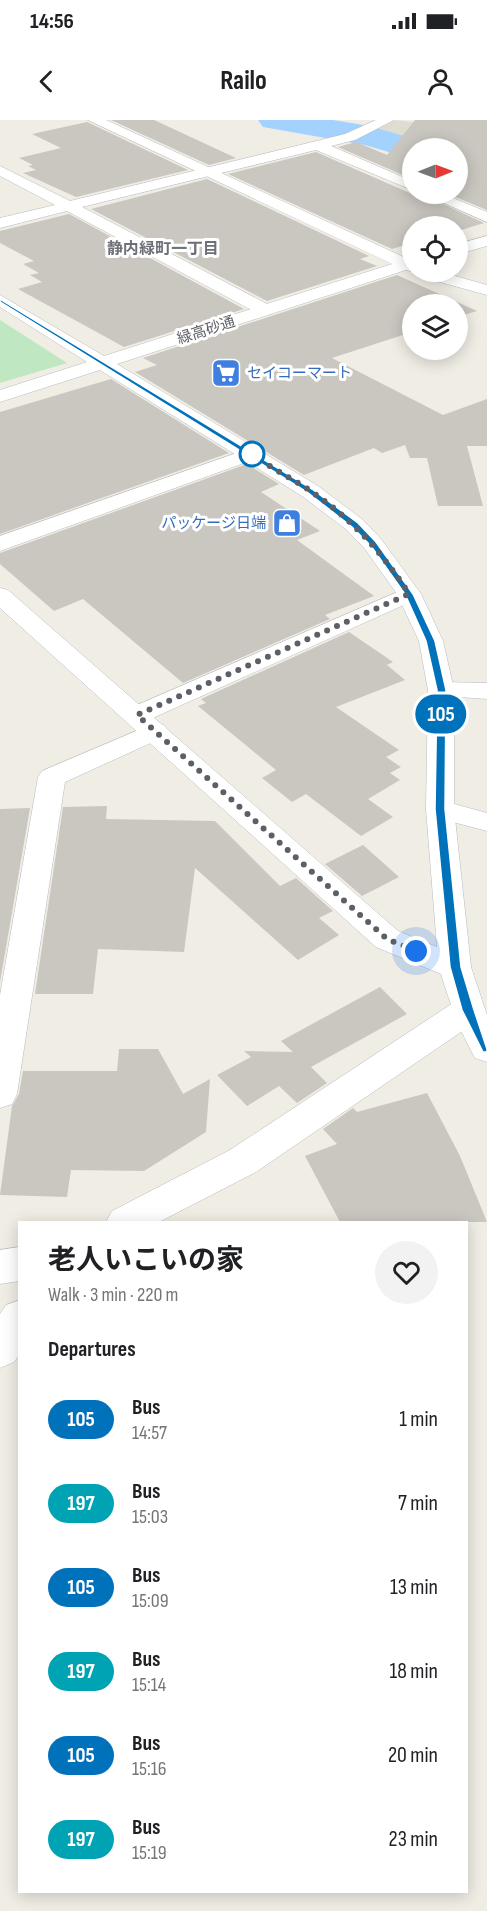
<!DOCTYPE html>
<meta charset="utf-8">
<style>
:root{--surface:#fff;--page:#f2f2f2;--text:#202124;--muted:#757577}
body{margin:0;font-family:"Sofia Sans Condensed","Noto Sans JP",sans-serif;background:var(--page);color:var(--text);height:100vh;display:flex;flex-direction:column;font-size:22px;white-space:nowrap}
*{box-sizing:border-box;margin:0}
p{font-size:20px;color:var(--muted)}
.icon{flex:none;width:33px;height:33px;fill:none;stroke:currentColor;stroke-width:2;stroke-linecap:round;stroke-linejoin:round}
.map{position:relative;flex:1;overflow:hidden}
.sheet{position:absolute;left:18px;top:1101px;width:450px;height:672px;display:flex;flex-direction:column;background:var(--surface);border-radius:0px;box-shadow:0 3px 15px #0003}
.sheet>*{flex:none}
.badge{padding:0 12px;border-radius:20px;font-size:21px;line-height:39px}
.needle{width:39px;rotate:89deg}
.controls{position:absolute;left:402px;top:18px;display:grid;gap:12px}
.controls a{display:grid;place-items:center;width:66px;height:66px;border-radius:50%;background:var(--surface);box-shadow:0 3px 15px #0003;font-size:30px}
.you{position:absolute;width:30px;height:30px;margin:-15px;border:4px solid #fff;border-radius:50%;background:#1a73e8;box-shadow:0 0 0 9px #1a73e833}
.map>.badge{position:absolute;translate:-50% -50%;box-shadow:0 0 0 3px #fff}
h2{padding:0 30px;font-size:22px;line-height:54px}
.round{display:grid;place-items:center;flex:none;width:63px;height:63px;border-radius:32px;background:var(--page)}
.headline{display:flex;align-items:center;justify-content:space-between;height:102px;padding:0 30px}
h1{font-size:28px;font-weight:700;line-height:45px}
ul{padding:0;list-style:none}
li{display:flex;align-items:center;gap:18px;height:84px;padding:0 30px}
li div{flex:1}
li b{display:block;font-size:22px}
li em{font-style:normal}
li .badge{min-width:66px;font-weight:700;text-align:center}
.status{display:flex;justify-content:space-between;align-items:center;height:42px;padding:0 30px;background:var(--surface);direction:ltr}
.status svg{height:16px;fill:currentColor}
header{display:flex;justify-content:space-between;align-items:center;height:78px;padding:0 30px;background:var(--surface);font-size:27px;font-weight:700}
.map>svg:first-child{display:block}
.education{fill:#dfdcd2}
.green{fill:#bfe7c1}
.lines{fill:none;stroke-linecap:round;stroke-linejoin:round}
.river{fill:#a4d2ff;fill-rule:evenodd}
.building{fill:#cac7c1}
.street-casing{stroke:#b9bbc0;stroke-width:1}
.secondary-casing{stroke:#b9bcc2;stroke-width:1}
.street{fill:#fff;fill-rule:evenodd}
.secondary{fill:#fff;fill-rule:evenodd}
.line{fill:#0072bc;stroke:#fff;stroke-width:1.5}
.walk{stroke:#5c5f65;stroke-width:6;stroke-dasharray:0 10.8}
.stop-dot{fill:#fff;stroke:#0072bc;stroke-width:3}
.labels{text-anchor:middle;stroke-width:6;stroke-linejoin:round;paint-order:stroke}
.far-street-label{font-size:15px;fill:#5c5f65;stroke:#fff}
.far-shop-label{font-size:15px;fill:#366cbe;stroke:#fff;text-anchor:start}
.far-neighbourhood-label{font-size:16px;font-weight:bold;fill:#6d7177;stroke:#fff}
</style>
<div class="status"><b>14:56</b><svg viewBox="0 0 49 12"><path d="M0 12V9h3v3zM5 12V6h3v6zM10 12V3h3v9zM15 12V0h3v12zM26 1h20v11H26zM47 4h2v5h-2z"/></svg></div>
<header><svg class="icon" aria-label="back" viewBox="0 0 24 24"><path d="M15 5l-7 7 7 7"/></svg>Railo<svg class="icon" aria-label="person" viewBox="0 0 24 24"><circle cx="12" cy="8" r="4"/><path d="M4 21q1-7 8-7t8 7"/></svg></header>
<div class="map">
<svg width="487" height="1791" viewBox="0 0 487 1791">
<rect width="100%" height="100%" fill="#efede4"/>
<path class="education" d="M 394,0 L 438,5 L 487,52 L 458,41 L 458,28 L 420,28 L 368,12 Z"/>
<path class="green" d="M 0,200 L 67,243 L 0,263 Z"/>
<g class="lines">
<path class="river" d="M 258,0 L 333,0 L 370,6 L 424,22 L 428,28 L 412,28 L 412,39 L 365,25 L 263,7 Z"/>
</g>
<g class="building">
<path d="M 111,0 L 154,0 L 236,38 L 209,45 Z"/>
<path d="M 415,0 L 487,0 L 487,90 L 448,74 L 458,74 L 458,28 L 412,28 L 412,59 L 338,27 L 356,22 L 387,35 Z"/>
<path d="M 87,2 L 188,50 L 76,77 L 23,53 L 36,50 L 28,46 L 33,45 L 19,38 L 61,28 L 32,14 Z"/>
<path d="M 316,32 L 412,74 L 422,74 L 484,103 L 458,111 L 458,106 L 412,106 L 412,123 L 392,129 L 228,54 Z"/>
<path d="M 207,59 L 369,136 L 360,139 L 377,146 L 267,181 L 91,89 Z"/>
<path d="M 69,94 L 244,189 L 124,227 L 18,169 L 42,162 L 30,155 L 39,153 L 23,144 L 34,141 L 0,123 L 0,111 Z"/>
<path d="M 397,155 L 477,191 L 458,197 L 458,184 L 412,184 L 412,212 L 332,238 L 443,295 L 487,279 L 487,326 L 467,326 L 483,386 L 438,386 L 427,338 L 410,338 L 405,325 L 382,333 L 374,328 L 304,355 L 135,252 L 157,245 L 143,238 Z"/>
<path d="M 111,259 L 229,333 L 0,414 L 0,292 Z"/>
<path d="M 247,344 L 279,364 L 261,372 L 320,411 L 297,420 L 374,476 L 325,495 L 330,499 L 183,563 L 83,479 L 54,491 L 0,444 L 0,433 Z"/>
<path d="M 349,512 L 393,542 L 387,545 L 405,560 L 336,587 L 399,630 L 386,637 L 401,647 L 390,653 L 400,660 L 368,679 L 393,697 L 361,716 L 306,674 L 292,682 L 262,658 L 276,650 L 198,586 L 206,583 L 201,579 Z"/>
<path d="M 107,686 L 106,699 L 215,701 L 280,766 L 296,758 L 333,791 L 319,798 L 339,815 L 298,840 L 195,748 L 184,832 L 98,829 L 93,874 L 35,874 L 63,687 Z"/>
<path d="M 30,688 L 0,862 L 0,689 Z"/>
<path d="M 363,725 L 399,757 L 362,776 L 325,744 Z"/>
<path d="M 380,867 L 407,894 L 311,947 L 327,963 L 297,983 L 279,966 L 247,986 L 217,955 L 251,937 L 244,931 L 293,932 L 281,921 Z"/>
<path d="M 119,929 L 158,929 L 183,974 L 210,959 L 206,1012 L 144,1051 L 71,1050 L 67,1077 L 0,1075 L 12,986 L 19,974 L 23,951 L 117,951 Z"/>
<path d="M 427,973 L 460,1036 L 487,1102 L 340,1102 L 305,1036 L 337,1024 L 323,1009 L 353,988 L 357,992 Z"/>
</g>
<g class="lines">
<g class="street-casing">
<g id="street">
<path d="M 376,0 L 394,0 L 355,20 L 331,26 L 412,61 L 412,70 L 316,30 L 82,87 L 271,186 L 274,190 L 271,194 L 259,194 L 67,91 L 0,108 L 0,98 L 55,85 L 0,56 L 0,46 L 70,81 L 345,14 Z"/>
<path d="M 424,74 L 443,74 L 487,92 L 487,102 Z"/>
<path d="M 251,328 L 258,330 L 261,334 L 258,338 L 0,431 L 0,416 Z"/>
<path d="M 409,467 L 417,469 L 421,474 L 417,479 L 146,601 L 137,603 L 128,601 L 124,595 L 128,589 Z"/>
<path d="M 441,562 L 487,563 L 487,579 L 432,575 L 428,570 L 432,565 Z"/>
<path d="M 155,603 L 164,605 L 168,611 L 164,617 L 65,662 L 17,974 L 12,984 L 0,988 L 0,875 L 38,657 L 42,651 Z"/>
<path d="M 440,680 L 487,693 L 487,711 L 430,696 L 426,689 L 430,682 Z"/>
<path d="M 468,878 L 480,881 L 484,890 L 480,899 L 256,1052 L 159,1102 L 106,1102 L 112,1091 L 230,1030 L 456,881 Z"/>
<path d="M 20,1127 L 20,1161 L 0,1164 L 0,1130 Z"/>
<path d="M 20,1180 L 20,1234 L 14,1242 L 0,1248 L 0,1194 L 6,1185 Z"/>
</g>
</g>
<g class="secondary-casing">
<g id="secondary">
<path d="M 88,0 L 106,0 L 408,139 L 412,138 L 414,152 L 406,150 L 117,244 L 318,366 L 363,400 L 381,419 L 421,474 L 443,521 L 454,570 L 454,689 L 471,847 L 487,895 L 487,942 L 475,938 C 460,911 450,884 441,854 L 376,827 L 0,488 L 0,468 L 8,470 L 398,811 L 437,827 L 426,689 L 428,570 L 419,521 L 397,474 L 365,429 L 347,410 L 302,376 L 100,250 L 0,282 L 0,270 L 87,242 L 0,187 L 0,175 L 104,236 L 392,144 Z"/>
<path d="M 487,116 L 487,126 L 458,134 L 458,124 Z"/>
<path d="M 416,152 L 441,152 L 487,165 L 487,175 L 418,156 Z"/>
</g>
</g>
<use href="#street" class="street"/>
<use href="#secondary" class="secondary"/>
</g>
<path class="line" d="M 0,179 L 312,369 L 358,403 L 376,422 L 413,474 L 435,521 L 446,570 L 445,689 L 461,847 L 474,890 L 487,929 L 487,932 L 483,932 L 462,890 L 450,847 L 435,689 L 437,570 L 426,521 L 405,474 L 371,426 L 352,407 L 307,372 L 0,182 Z"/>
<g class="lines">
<path class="walk" d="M 252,334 C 266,345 291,358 309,370 C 351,398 382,432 409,474 L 137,595 L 387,819 L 416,831"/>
</g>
<defs>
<g id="supermarket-square" transform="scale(1.5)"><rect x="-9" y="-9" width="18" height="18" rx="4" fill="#3f7fe0" stroke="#fff"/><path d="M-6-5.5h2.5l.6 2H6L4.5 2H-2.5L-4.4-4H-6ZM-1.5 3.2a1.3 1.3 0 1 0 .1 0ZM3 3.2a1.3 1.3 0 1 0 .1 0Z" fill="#fff"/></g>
<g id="shop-square" transform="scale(1.5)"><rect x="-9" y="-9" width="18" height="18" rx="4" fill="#3f7fe0" stroke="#fff"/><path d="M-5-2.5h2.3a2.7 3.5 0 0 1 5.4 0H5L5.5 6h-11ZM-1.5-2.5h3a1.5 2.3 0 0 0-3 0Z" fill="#fff"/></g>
</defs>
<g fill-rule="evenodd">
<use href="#supermarket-square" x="226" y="253"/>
<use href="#shop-square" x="287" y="403"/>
</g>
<circle class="stop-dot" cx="252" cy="334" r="12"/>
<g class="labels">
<g class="far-street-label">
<text transform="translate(206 210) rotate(-18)" y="5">緑高砂通</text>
</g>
<g class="far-shop-label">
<text x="247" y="258">セイコーマート</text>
<text x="266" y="408" text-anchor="end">パッケージ日端</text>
</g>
<g class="far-neighbourhood-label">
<text x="163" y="134">静内緑町一丁目</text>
</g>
</g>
</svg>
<div class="controls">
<a><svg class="needle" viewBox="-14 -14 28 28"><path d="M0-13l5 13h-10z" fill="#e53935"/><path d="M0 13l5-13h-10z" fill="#757577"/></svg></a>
<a><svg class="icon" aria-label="locate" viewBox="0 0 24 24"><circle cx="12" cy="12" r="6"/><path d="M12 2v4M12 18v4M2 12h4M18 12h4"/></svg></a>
<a><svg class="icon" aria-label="layers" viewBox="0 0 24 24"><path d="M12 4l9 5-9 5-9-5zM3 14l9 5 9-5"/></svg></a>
</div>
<div class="you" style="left:416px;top:831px"></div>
<b class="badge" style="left:441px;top:594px;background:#0072bc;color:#fff">105</b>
<section class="sheet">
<div class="headline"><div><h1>老人いこいの家</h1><p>Walk · 3 min · 220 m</p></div><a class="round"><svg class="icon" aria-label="heart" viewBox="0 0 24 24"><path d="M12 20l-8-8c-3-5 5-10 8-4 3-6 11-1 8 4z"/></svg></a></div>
<h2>Departures</h2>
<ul>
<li><span class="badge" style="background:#0072bc;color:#fff">105</span><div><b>Bus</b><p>14:57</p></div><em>1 min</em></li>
<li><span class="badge" style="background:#00a3b4;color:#fff">197</span><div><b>Bus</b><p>15:03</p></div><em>7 min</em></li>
<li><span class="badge" style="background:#0072bc;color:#fff">105</span><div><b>Bus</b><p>15:09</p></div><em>13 min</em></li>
<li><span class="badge" style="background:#00a3b4;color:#fff">197</span><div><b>Bus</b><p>15:14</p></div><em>18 min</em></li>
<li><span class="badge" style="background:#0072bc;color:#fff">105</span><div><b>Bus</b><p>15:16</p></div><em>20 min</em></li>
<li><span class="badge" style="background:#00a3b4;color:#fff">197</span><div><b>Bus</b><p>15:19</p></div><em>23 min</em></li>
</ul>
</section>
</div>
